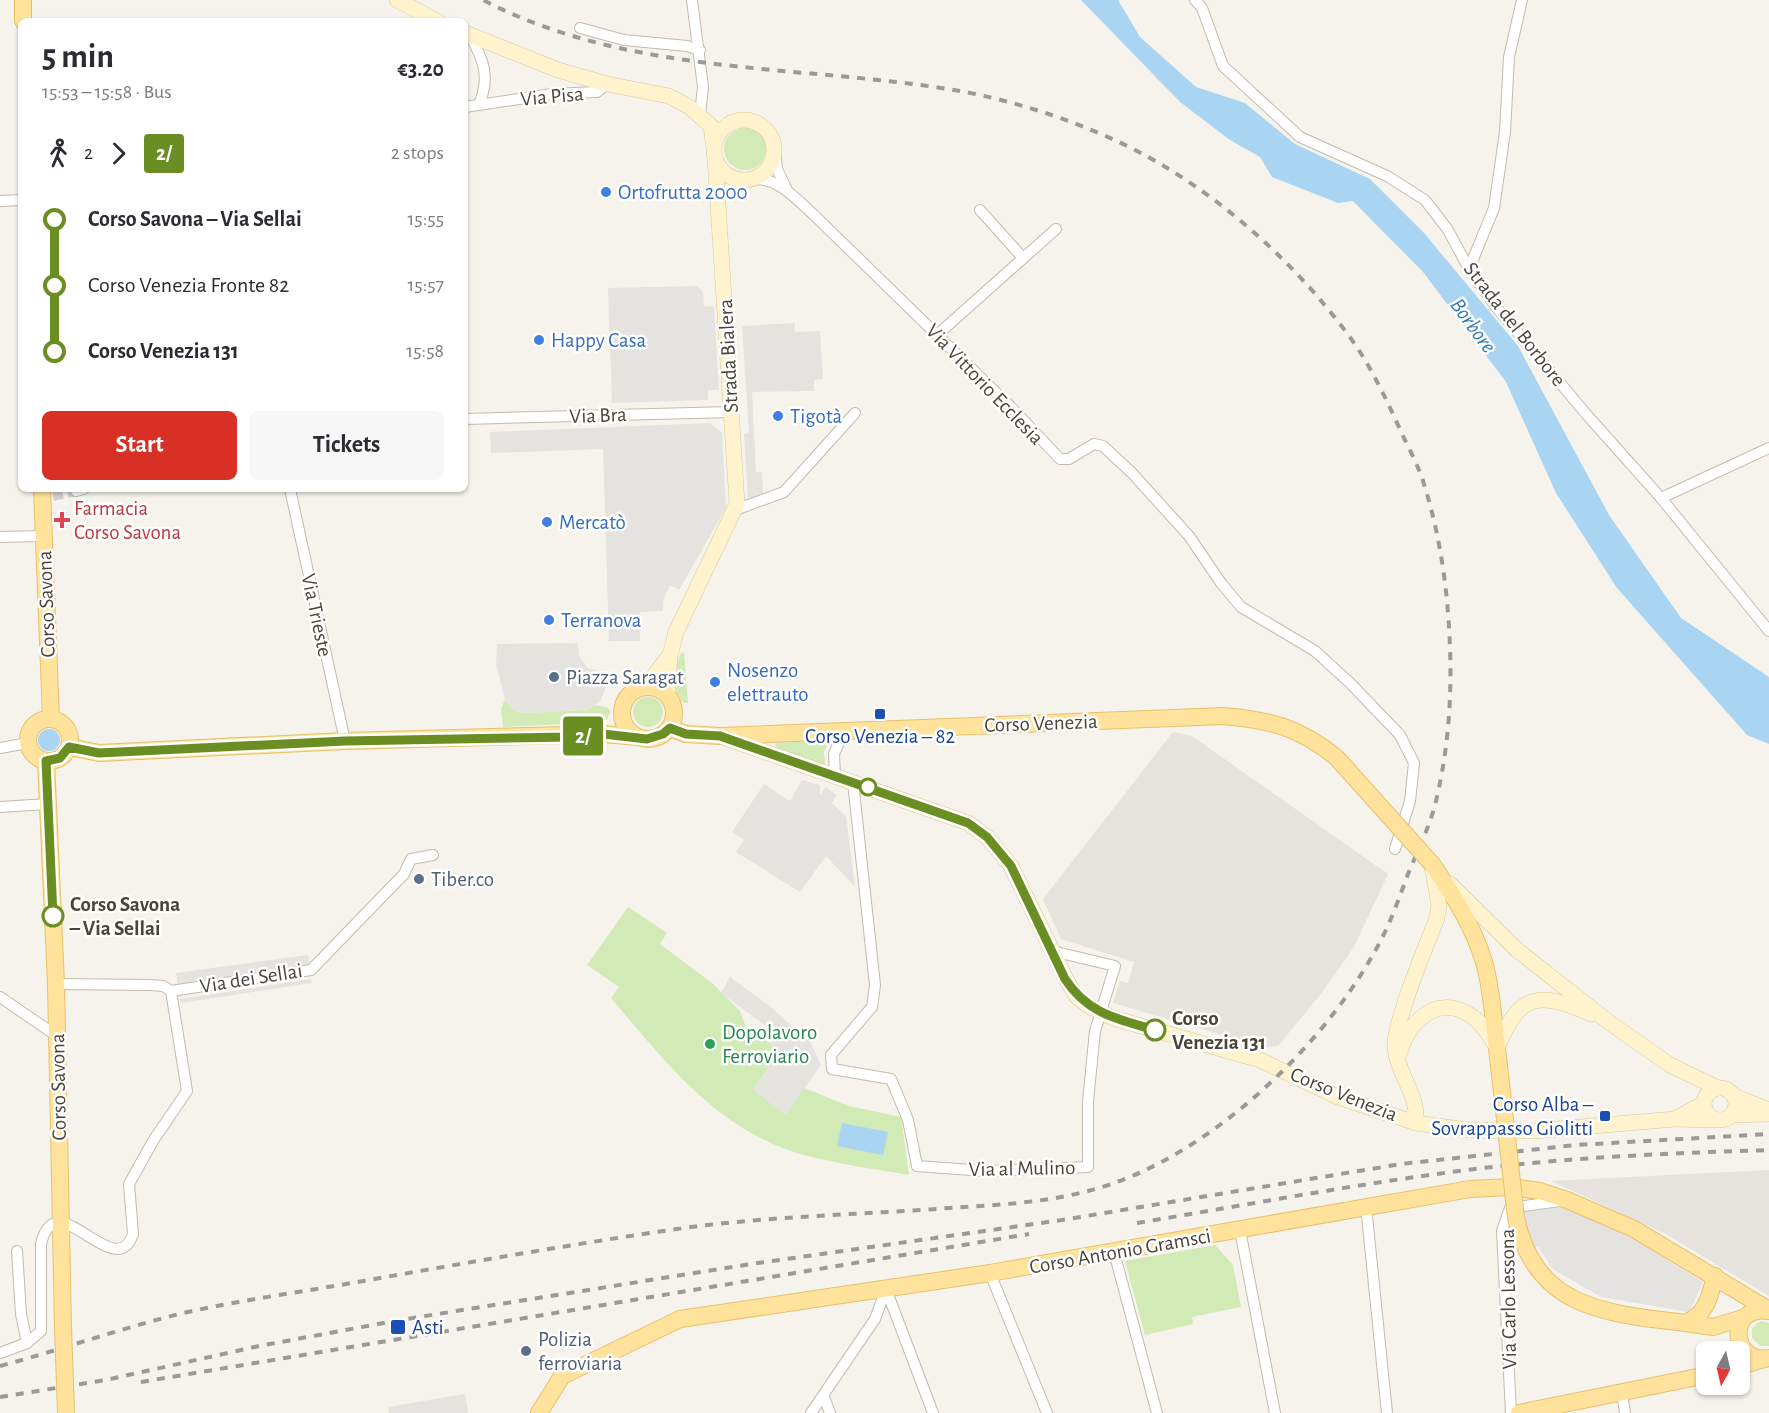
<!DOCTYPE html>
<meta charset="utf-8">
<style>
:root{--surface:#fff;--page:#f7f7f7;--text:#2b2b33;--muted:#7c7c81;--accent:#d93025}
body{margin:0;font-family:"Alegreya Sans",sans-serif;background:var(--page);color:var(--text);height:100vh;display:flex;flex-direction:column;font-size:22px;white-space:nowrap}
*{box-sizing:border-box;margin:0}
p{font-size:20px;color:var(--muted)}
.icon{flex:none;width:33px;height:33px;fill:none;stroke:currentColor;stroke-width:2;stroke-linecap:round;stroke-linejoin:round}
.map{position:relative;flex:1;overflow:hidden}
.sheet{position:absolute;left:18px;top:18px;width:450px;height:474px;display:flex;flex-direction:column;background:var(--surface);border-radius:9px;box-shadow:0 2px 4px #0004}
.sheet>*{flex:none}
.badge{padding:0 12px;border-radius:4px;font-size:21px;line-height:39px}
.needle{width:39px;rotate:188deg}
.buttons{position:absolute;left:1696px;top:1341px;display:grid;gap:12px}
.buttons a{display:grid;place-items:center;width:54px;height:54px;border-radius:9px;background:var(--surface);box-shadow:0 2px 4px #0004;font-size:30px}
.map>.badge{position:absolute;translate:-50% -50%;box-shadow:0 0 0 3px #fff}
.legs{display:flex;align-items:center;gap:9px;height:66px;padding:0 24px;font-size:20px}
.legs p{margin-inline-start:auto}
.summary{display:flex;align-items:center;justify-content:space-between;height:102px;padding:0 24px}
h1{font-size:33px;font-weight:700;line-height:45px}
.primary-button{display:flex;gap:12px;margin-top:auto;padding:12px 24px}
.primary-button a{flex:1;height:69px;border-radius:9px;background:var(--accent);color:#fff;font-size:24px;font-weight:700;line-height:69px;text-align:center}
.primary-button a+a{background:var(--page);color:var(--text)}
ul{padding:0 24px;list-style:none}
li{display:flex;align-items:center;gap:21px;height:66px;font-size:22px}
li i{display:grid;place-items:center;width:9px;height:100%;margin:0 8px;background:currentColor}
li i::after{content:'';width:15px;height:15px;margin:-8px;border:4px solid;border-radius:50%;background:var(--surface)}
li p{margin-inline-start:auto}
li:first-child i{background:linear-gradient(#0000 50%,currentColor 0)}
li:last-child i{background:linear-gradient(currentColor 50%,#0000 0)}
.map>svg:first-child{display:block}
.industrial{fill:#e6e2dd}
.green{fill:#d2eab5}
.parking{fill:#e5e3e0}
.water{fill:#a9d4f2}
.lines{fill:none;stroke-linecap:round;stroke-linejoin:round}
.street-tunnel{stroke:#d4d0c8;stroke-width:10;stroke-dasharray:10 5;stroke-linecap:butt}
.street-casing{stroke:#c2bbae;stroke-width:12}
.secondary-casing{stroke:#d6c79b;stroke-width:16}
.primary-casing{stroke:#e6c16a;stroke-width:18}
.street{stroke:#fff;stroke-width:10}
.secondary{stroke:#fff3cd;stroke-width:15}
.primary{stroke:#ffe39c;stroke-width:16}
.rail{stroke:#9a9a9a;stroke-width:4;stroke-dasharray:8 8;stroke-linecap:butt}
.primary-bridge-casing{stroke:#e6c16a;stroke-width:18;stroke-linecap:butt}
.primary-bridge{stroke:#ffe39c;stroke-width:16}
.line-1-casing{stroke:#fff;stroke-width:14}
.line-1{stroke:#6b8e23;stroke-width:9}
.shop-dot{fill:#3f7fe0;stroke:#fff;stroke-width:2}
.health-dot{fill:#e0444e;stroke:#fff;stroke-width:2}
.service-dot{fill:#5c6f8a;stroke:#fff;stroke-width:2}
.transit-dot{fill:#1a4fb4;stroke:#fff;stroke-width:2}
.stop-1-dot{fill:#fff;stroke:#6b8e23;stroke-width:3}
.leisure-dot{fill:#2e9e5b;stroke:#fff;stroke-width:2}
.labels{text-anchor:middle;stroke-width:5;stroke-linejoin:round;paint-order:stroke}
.street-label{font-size:21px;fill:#4b4439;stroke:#fff}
.shop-label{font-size:21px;fill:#366cbe;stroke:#fff;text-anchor:start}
.health-label{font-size:21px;fill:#be3a42;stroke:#fff;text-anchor:start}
.service-label{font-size:21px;fill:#4e5e75;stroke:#fff;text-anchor:start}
.transit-label{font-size:21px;fill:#164399;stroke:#fff}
.stop-label{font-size:21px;font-weight:bold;fill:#4b4439;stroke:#fff;text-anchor:start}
.leisure-label{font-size:21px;fill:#27864d;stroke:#fff;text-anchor:start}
.water-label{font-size:22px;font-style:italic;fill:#2e7ab2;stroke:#fff}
</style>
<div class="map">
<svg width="1769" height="1413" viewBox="0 0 1769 1413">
<rect width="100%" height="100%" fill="#f6f3ec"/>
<g class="industrial">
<path d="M 1173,732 L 1192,736 L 1388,874 L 1354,947 L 1320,995 L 1278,1046 L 1264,1047 L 1113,1003 L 1120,981 L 1128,983 L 1134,962 L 1061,939 L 1043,899 Z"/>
<path d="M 1769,1170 L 1769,1296 L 1666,1234 L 1551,1181 Z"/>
</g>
<g class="green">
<circle cx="745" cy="149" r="21"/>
<path d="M 684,652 L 688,703 L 684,703 C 670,688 675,673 680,654 Z"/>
<circle cx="648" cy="712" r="15"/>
<path d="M 505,699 L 513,710 L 524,713 L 586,710 L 595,705 L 607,707 L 611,712 L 605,722 L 503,727 L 501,709 Z"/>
<path d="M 829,740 L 824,752 L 825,765 L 777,749 L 775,745 L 777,743 Z"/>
<path d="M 628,907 L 667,933 L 660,944 L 712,983 L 740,1011 L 746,1027 L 780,1051 L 753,1090 L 786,1114 L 804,1088 L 849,1106 L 901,1117 L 909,1175 C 874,1169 838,1164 804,1155 C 718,1131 666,1063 611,998 L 619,987 L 587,965 Z"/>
<path d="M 1215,1245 L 1233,1265 L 1241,1307 L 1192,1317 L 1193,1324 L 1145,1335 L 1125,1261 Z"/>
<path d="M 1761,1321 L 1769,1323 L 1769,1346 L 1760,1346 L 1752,1338 L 1752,1328 Z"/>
</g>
<g class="parking">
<path d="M 697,286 L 703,292 L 704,306 L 714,307 L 719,390 L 708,390 L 708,400 L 612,403 L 608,288 Z"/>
<path d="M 795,323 L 795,332 L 820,331 L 823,379 L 814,380 L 814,391 L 752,392 L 756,472 L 762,472 L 763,494 L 748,501 L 744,434 L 749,433 L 742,326 Z"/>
<path d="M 710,423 L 722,433 L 726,508 L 679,590 L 670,585 L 663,601 L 663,611 L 640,612 L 640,641 L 609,641 L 603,449 L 491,453 L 490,432 Z"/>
<path d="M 578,643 L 579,656 L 588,668 L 607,674 L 608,682 L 600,701 L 586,710 L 524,713 L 513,710 L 505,699 L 496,664 L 497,644 Z"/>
<path d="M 802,780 L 820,785 L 820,795 L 826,787 L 837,795 L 832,803 L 846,816 L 855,887 L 826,856 L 800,892 L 736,852 L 744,840 L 732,832 L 764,784 L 790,801 Z"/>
<path d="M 308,955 L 310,967 L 178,986 L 176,973 Z"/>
<path d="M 730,977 L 772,1008 L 811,1043 L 821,1065 L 786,1114 L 753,1090 L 780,1051 L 759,1036 L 766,1026 L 721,993 Z"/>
<path d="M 311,979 L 312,983 L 181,1003 L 180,999 Z"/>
<path d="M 1563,1207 L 1629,1236 L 1703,1282 L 1689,1312 L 1601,1297 L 1554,1270 L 1538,1247 L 1517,1249 L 1512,1213 Z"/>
<path d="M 465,1394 L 468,1413 L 389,1413 L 388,1407 Z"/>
</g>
<g class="water">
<path d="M 1081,0 L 1118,0 L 1140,37 L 1196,87 L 1245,103 L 1295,144 L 1370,179 L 1424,233 L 1518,346 L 1609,515 L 1681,618 L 1769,677 L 1769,744 L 1747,735 L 1617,588 L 1556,493 L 1506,382 L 1423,272 L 1353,201 L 1338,203 L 1272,177 L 1260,157 L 1230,140 L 1180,102 Z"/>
<circle cx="49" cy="740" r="11"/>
<path d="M 842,1123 L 888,1132 L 883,1155 L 837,1146 Z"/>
</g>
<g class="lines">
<path class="street-tunnel" d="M 53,496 L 76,491"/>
<g class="street-casing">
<g id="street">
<path d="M 692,0 L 703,87 L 700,115"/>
<path d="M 1195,0 L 1202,8 L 1223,66 L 1300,137 L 1387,176 L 1425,200 L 1448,230 L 1469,269 L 1497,308 L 1587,415 L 1661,498 L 1769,631"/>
<path d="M 580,28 L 624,40 L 687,46 L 700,50"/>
<path d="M 470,35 C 483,59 491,77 479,104"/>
<path d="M 465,107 L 552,94 L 597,92 L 607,84"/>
<path d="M 775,152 L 777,169 L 787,190"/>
<path d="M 752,179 C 778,177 796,199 813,214 L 1012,408 L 1060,459 L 1069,459 L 1094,444 L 1103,446 L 1132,473 L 1189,536 L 1221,583 L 1241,607 L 1315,651 L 1350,683 L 1400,735 L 1414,763 L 1410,801 L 1395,849"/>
<path d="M 0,201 L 21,200"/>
<path d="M 980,210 L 1023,258"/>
<path d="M 1469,269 L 1494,208 L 1505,132 L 1509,57 L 1522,0"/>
<path d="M 937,335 L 1056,229"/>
<path d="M 465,419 L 731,412"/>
<path d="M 290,489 L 345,741"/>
<path d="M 76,491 L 84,489"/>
<path d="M 1661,498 L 1769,448"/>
<path d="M 735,510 L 784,492 L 855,413"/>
<path d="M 0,537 L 44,536"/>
<path d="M 0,748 L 28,743"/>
<path d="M 835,776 L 834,754 L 844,731"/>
<path d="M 853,782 L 875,985 L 872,1007 L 831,1055 L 832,1069 L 891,1079 L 908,1120 L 917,1166 L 985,1171 L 1088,1167 L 1088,1101 L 1095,1031 L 1115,966 L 1052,951"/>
<path d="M 0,807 L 48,804"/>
<path d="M 56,984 L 150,985 L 163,986 L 171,991 L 311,970 L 404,874 L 411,859 L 433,855"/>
<path d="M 0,997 L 57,1036"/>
<path d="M 1366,1206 L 1387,1413"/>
<path d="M 1240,1230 L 1275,1413"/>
<path d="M 17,1251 L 21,1314 L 27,1343"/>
<path d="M 1114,1252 L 1157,1413"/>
<path d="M 990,1273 L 1047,1413"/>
<path d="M 886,1289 L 933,1413"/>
<path d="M 0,1353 L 27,1343 L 41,1331 L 41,1244 C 56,1180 115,1286 133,1234 L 129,1184 L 153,1141 L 187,1091 L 171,991"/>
<path d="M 1622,1393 L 1625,1413"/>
<path d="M 824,1397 L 830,1413"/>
<path d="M 811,1413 L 875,1319 L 886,1289"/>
<path d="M 1511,1413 L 1502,1231 L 1510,1208 L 1560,1201"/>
</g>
</g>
<g class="secondary-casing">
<g id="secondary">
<path d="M 397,0 L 437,21"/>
<path d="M 465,33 L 558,70 L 607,84 L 669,96 L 691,108 L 711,126 L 714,148"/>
<circle cx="744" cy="150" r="30"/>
<path d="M 645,687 L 670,655"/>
<path d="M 667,695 L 670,655 L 676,632 L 737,504 L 715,157"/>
<path d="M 720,736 L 968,823 L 987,837 L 1011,866 L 1066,979 L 1076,996 L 1087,1005 L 1113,1018 L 1260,1060 L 1338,1097 L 1416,1123 L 1467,1130 L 1533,1131 L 1675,1119"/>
<path d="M 1450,884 L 1517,950 L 1610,1023 L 1670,1065 L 1718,1088"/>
<path d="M 1497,1048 C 1520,992 1539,991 1591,1014"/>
<path d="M 1400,1052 C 1409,1019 1441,992 1474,1018 C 1484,1025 1491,1038 1497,1048"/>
<circle cx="1720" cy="1104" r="16"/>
<path d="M 1734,1096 L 1769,1110"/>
<path d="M 1704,1103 L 1675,1119 L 1717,1120"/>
<path d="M 1732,1115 L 1769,1114"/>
<path d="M 1416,1123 C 1419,1095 1398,1075 1395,1049 C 1392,1026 1427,944 1437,918 L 1439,906 L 1432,865"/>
</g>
</g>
<g class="primary-casing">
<g id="primary">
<path d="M 23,0 L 23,21"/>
<path d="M 42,489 L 51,719"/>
<circle cx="648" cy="713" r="26"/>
<circle cx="49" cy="740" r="21"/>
<path d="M 670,728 L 686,734 L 720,736 L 1223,716 C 1271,720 1298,727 1336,757"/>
<path d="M 69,747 L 99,753 L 345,741 L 603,734 L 638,737"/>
<path d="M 46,761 L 56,984 L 63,1327"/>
<path d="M 1432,864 C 1453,895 1473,925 1484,962 C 1492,989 1493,1019 1497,1048"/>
<path d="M 1769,1311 C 1725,1305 1732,1365 1769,1358"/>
<path d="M 1678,1322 L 1713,1327 L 1743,1318"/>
<path d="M 1685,1323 C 1707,1314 1709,1298 1715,1276"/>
<path d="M 1740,1366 L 1764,1359"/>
<path d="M 539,1413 L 562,1376 L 680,1319 L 990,1273 L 1470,1189 L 1511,1187 L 1540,1191 L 1567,1200 L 1634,1229 L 1769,1310"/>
<path d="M 1519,1413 L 1707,1375"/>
</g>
</g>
<use href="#street" class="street"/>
<use href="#secondary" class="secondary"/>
<use href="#primary" class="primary"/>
<g class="rail">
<path d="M 1137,1223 C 1252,1204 1367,1182 1483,1168 C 1578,1157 1674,1153 1769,1150"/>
<path d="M 0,1366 C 60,1350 119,1329 179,1314 C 240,1300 302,1292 363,1281 C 465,1263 568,1245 670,1230 C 763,1216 856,1215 949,1208 C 995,1205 1043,1203 1088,1191 C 1207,1161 1332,1041 1385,932 C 1394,913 1401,893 1408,874 C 1418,850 1430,826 1436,801 C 1448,751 1452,699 1450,647 C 1448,591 1440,532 1422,478 C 1417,464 1410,450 1403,436 C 1388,403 1373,370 1352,340 C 1304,274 1241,214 1172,171 C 1111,132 1025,102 954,90 C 796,64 629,76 483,0"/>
<path d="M 141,1382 L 1029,1234"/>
<path d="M 0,1397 L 106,1380 L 259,1346 L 400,1320 L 751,1264 L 1062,1220 L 1401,1164 L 1576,1145 L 1769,1134"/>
</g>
<g class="primary-bridge-casing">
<g id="primary-bridge">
<path d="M 1336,757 L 1432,864"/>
<path d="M 1497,1048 L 1516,1218 C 1535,1306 1601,1313 1678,1322"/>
<path d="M 63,1327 L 66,1413"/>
</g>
</g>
<use href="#primary-bridge" class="primary-bridge"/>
</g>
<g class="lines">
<g class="line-1-casing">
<path id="line-1" d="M 53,916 L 46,761 L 60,758 L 69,747 L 99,753 L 345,741 L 570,737 L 603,734 L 647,739 L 663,734 L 670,728 L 686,734 L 720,736 L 968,823 L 987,837 L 1011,866 L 1065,979 C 1088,1014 1117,1019 1155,1030"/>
</g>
<use href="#line-1" class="line-1"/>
</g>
<g class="shop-dot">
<circle cx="606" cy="192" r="6"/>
<circle cx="539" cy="340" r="6"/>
<circle cx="778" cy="416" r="6"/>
<circle cx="547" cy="522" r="6"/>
<circle cx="549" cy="620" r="6"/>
<circle cx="715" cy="682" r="6"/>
</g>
<path class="health-dot" d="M59 511h6v6h6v6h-6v6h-6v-6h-6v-6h6z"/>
<g class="service-dot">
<circle cx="554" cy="677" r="6"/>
<circle cx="419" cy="879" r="6"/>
<circle cx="526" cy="1351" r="6"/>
</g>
<g class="transit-dot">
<rect x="874" y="708" width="12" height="12" rx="3"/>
<rect x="1599" y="1110" width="12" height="12" rx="3"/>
<rect x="390" y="1319" width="16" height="16" rx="3"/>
</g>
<g class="stop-1-dot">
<circle cx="868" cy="787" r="8"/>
<circle cx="53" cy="916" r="10"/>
<circle cx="1155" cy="1030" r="10"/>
</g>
<circle class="leisure-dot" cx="710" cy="1044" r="6"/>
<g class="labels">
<g class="street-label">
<text transform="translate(552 96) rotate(-5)" y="7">Via Pisa</text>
<text transform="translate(1515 324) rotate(52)" y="7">Strada del Borbore</text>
<text transform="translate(728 356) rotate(-93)" y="7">Strada Bialera</text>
<text transform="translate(985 384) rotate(46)" y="7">Via Vittorio Ecclesia</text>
<text transform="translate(598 415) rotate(-2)" y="7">Via Bra</text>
<text transform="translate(46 604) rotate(-92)" y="7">Corso Savona</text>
<text transform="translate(317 615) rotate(78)" y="7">Via Trieste</text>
<text transform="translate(1041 723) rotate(-2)" y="7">Corso Venezia</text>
<text transform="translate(251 978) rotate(-9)" y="7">Via dei Sellai</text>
<text transform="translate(58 1087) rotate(-91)" y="7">Corso Savona</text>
<text transform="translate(1344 1094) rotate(22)" y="7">Corso Venezia</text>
<text transform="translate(1022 1168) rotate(-1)" y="7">Via al Mulino</text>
<text transform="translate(1120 1251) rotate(-10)" y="7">Corso Antonio Gramsci</text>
<text transform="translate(1508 1299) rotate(-91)" y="7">Via Carlo Lessona</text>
</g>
<g class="shop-label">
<text x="618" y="199">Ortofrutta 2000</text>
<text x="551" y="347">Happy Casa</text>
<text x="790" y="423">Tigotà</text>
<text x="559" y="529">Mercatò</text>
<text x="561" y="627">Terranova</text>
<text x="727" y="677">Nosenzo<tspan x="727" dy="24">elettrauto</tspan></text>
</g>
<g class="health-label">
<text x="74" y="515">Farmacia<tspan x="74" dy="24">Corso Savona</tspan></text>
</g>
<g class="service-label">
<text x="566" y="684">Piazza Saragat</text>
<text x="431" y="886">Tiber.co</text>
<text x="538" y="1346">Polizia<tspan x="538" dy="24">ferroviaria</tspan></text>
</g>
<g class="transit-label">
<text x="880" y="743">Corso Venezia – 82</text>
<text x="1593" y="1111" text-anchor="end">Corso Alba –<tspan x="1593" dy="24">Sovrappasso Giolitti</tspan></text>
<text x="412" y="1334" text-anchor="start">Asti</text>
</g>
<g class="stop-label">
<text x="70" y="911">Corso Savona<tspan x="70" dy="24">– Via Sellai</tspan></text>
<text x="1172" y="1025">Corso<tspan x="1172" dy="24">Venezia 131</tspan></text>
</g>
<g class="leisure-label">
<text x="722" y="1039">Dopolavoro<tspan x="722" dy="24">Ferroviario</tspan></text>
</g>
<g class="water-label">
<text transform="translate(1474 325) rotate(54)" y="8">Borbore</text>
</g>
</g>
</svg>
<div class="buttons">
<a><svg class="needle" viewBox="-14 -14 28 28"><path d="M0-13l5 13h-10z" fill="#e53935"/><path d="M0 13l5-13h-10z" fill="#7c7c81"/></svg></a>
</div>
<b class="badge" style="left:583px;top:736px;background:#6b8e23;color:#fff">2/</b>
<section class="sheet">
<div class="summary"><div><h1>5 min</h1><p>15:53 – 15:58 · Bus</p></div><b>€3.20</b></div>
<div class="legs"><svg class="icon" aria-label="walk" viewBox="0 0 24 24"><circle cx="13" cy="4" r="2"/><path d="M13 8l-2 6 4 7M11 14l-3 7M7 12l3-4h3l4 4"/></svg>2<svg class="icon" aria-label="forward" viewBox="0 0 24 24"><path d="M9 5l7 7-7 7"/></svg><b class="badge" style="background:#6b8e23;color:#fff">2/</b><p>2 stops</p></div>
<ul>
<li><i style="color:#6b8e23"></i><b>Corso Savona – Via Sellai</b><p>15:55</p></li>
<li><i style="color:#6b8e23"></i><span>Corso Venezia Fronte 82</span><p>15:57</p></li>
<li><i style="color:#6b8e23"></i><b>Corso Venezia 131</b><p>15:58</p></li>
</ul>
<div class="primary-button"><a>Start</a><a>Tickets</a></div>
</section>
</div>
